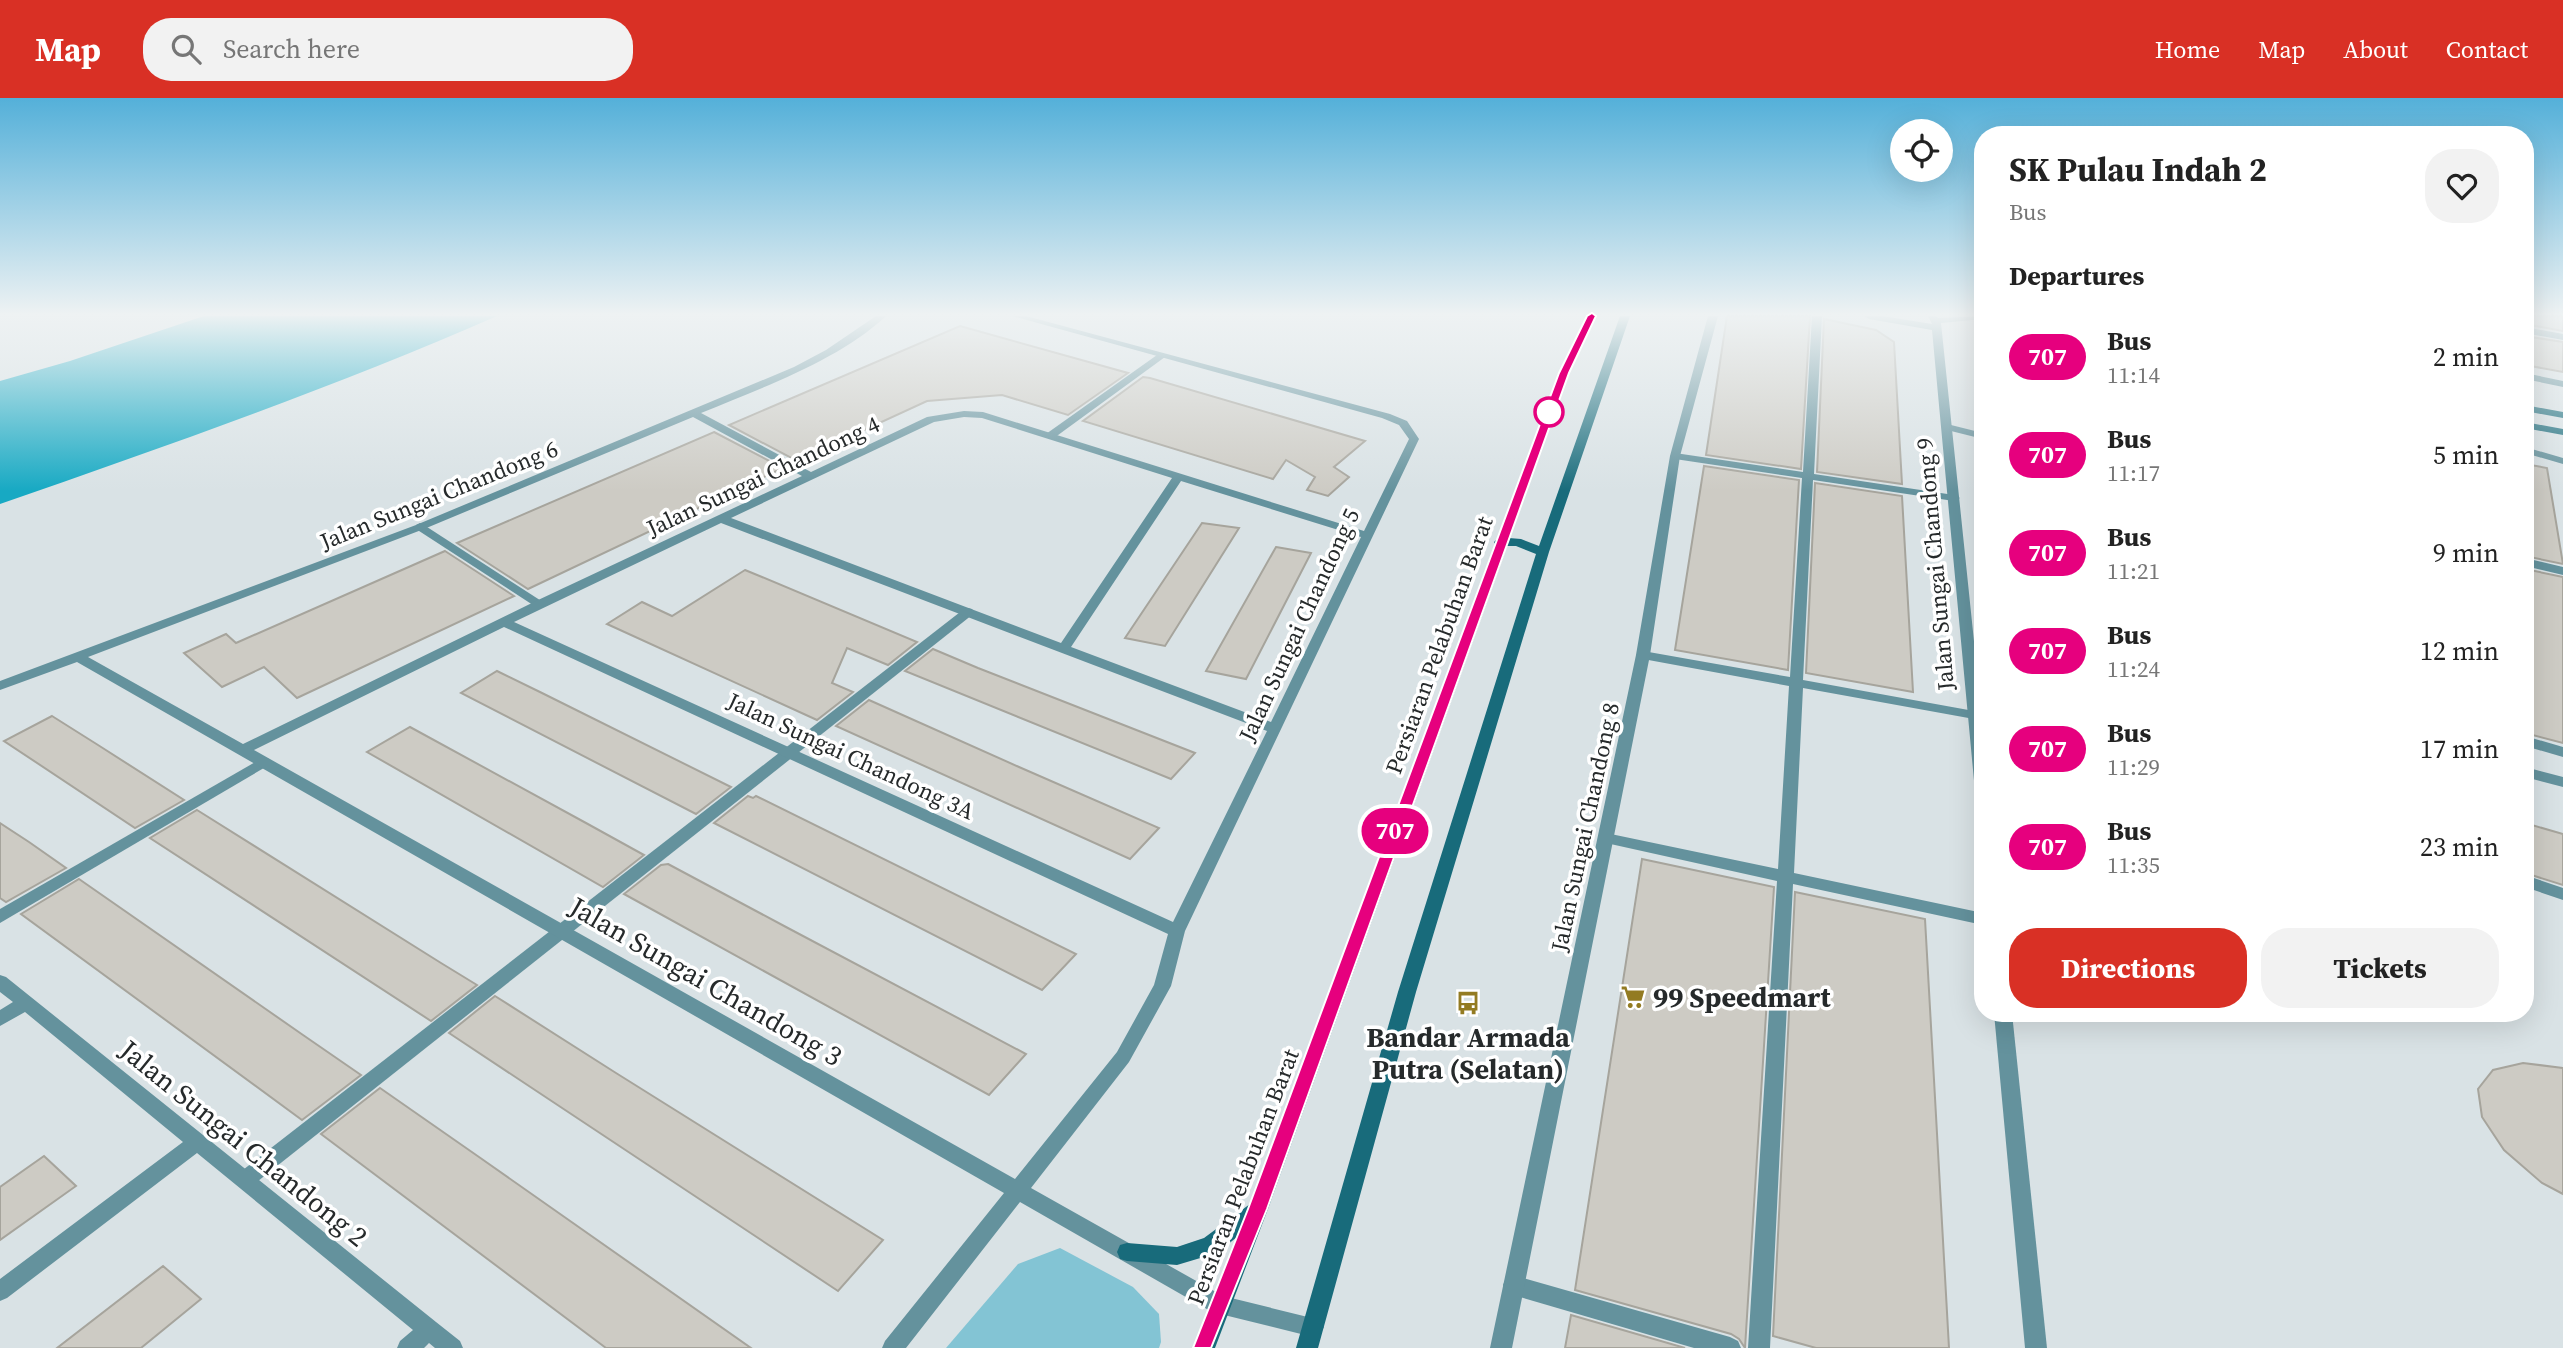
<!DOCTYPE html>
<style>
:root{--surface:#fff;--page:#f2f2f2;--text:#222;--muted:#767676;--accent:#d93025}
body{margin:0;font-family:"Source Serif 4",serif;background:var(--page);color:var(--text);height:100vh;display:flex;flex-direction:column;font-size:26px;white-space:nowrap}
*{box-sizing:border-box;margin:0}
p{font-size:23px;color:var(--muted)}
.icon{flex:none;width:38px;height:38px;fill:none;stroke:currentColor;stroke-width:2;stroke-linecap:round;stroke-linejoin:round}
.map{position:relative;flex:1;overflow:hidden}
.side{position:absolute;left:1974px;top:28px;width:560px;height:896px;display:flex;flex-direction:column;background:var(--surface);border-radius:28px;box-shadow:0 7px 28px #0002}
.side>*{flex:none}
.badge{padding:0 14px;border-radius:23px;font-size:24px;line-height:46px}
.controls{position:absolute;left:1890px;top:21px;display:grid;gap:14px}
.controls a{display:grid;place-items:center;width:63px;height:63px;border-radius:50%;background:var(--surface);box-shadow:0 7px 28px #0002;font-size:35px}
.map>.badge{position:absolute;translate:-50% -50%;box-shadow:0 0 0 4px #fff}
h2{padding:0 35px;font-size:26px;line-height:63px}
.round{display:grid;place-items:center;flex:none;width:74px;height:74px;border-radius:28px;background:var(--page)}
.overview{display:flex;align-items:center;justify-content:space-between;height:119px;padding:0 35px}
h1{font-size:33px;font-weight:700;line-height:52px}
.button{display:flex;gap:14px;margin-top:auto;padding:14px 35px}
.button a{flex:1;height:80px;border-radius:28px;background:var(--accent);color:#fff;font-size:28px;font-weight:700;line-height:80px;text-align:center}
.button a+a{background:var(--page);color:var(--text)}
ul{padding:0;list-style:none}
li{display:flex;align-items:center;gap:21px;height:98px;padding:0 35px}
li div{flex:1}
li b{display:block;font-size:26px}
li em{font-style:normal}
li .badge{min-width:77px;font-weight:700;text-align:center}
header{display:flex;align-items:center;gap:42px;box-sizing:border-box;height:98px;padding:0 35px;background:var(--accent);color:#fff}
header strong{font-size:33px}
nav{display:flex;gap:38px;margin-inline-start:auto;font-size:24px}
.search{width:490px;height:63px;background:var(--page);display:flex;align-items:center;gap:18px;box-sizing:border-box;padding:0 24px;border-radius:28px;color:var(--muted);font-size:26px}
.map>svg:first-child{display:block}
.green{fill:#83c4d4}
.water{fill:#17a9c3}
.building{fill:#cdcbc4;stroke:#a6a49c;stroke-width:2}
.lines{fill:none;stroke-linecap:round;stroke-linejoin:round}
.lane{fill:#64929d;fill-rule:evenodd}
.street{fill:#64929d;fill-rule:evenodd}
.secondary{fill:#186b7b;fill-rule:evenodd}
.line{fill:#e6007e;stroke:#fff;stroke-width:2}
.stop-dot{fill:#fff;stroke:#e6007e;stroke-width:3.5}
.labels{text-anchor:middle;stroke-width:7;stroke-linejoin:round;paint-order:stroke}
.street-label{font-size:23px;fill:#262a2b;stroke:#fff}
.near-street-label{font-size:28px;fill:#262a2b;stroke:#fff}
.near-poi-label{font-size:28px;font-weight:bold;fill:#262a2b;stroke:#fff;text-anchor:start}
</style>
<header>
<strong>Map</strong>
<div class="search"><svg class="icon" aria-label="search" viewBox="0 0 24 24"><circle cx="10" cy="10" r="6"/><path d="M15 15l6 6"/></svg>Search here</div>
<nav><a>Home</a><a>Map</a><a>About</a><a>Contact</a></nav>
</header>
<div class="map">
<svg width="2563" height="1250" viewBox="0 0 2563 1250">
<rect width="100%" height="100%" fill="#d9e2e5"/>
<path class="green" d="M 1060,1150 L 1133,1189 L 1159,1216 L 1161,1244 L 1159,1250 L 946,1250 L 1018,1166 Z"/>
<path class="water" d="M 204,218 L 497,218 C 335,289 167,348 0,406 L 0,283 L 70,263 Z"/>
<g class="building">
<path d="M 1727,218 L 1810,218 L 1801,371 L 1706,357 Z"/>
<path d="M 2525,218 L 2563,218 L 2563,233 L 2525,226 Z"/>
<path d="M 1824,221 L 1876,232 L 1894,244 L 1902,386 L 1817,374 Z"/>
<path d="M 960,228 L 1128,275 L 1068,317 L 1002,297 L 927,303 L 797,363 L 729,327 Z"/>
<path d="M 2525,238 L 2563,244 L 2563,274 L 2525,267 Z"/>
<path d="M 1143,279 L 1150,280 L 1365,343 L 1334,369 L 1349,379 L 1328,398 L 1307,392 L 1315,379 L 1286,362 L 1273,381 L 1083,323 Z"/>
<path d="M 714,334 L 783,370 L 528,491 L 457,445 Z"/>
<path d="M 2525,366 L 2547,370 L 2563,466 L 2525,458 Z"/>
<path d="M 1704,368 L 1799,382 L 1788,572 L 1675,552 Z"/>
<path d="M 1815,385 L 1902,398 L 1913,594 L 1806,575 Z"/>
<path d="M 1202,425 L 1239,430 L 1165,548 L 1125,540 Z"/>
<path d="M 1276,449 L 1311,455 L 1246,581 L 1206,573 Z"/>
<path d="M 445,453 L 514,498 L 297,600 L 264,569 L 222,589 L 184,555 L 226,536 L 236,545 Z"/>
<path d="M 2525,471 L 2563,479 L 2563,645 L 2525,635 Z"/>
<path d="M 745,472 L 762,479 L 917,544 L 888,567 L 847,550 L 832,585 L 853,594 L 817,622 L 607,526 L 642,504 L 672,518 Z"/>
<path d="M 933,551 L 978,570 L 1195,655 L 1171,681 L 905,573 Z"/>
<path d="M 497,573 L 542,595 L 731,689 L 696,716 L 461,595 Z"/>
<path d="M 869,602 L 1019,669 L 1159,730 L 1130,761 L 836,628 Z"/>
<path d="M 52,618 L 98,647 L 184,702 L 135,730 L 4,643 Z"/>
<path d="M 410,629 L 586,725 L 644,757 L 603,789 L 367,654 Z"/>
<path d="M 748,698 L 753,700 L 756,698 L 1076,856 L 1042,892 L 714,725 Z"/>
<path d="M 197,712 L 441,865 L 477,887 L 431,923 L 150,740 Z"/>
<path d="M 0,725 L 29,744 L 66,770 L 6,804 L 0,800 Z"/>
<path d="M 2525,725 L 2563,736 L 2563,787 L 2525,775 Z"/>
<path d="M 1642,761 L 1774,789 L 1745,1250 L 1739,1241 L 1731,1236 L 1575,1192 Z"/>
<path d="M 668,766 L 786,829 L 1026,956 L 989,997 L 624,796 L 661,767 Z"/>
<path d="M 79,781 L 303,937 L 361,977 L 302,1022 L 21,816 Z"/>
<path d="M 1795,794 L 1925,821 L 1949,1250 L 1816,1250 L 1773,1238 Z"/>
<path d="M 495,898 L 616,975 L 883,1142 L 838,1193 L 449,935 Z"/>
<path d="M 2523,965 L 2563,970 L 2563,1096 L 2542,1085 L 2504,1052 L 2482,1019 L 2478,991 L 2493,972 Z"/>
<path d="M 380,990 L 479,1059 L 751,1250 L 606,1250 L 321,1036 Z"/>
<path d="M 44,1058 L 76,1088 L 0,1142 L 0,1089 Z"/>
<path d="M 163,1168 L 201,1201 L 141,1250 L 57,1250 Z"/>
<path d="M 1571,1217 L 1685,1250 L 1565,1250 Z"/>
</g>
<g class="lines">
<g class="lane">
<path d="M 1812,218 L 1822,218 L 1814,376 L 1954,397 L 1960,400 L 1954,403 L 1813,382 L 1803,582 L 1974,613 L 1981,617 L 1974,621 L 1803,590 L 1794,775 L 1983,815 L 1983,827 L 1793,786 L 1770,1250 L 1748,1250 L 1777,783 L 1606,745 L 1601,744 L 1598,740 L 1601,736 L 1606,735 L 1778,771 L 1789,588 L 1643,561 L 1636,557 L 1643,553 L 1790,579 L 1802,380 L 1675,361 L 1670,358 L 1675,355 L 1803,374 Z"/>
<path d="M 2525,229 L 2563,236 L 2563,242 L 2525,235 Z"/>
<path d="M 1157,257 L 1165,259 L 1054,340 L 1046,340 L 1046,336 Z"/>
<path d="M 1947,326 L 1983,335 L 1983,341 L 1943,331 L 1942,329 Z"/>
<path d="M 2525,349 L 2563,360 L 2563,366 L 2525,355 Z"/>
<path d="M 420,425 L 424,427 L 546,506 L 540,510 L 536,509 L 416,431 L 416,427 Z"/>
<path d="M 2525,460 L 2563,469 L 2563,477 L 2525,468 Z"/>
<path d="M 968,510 L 972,511 L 974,514 L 972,517 L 253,1087 L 246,1090 L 239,1087 L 236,1081 L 239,1075 L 964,511 Z"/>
<path d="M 2525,638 L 2563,649 L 2563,659 L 2525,648 Z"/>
<path d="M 264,659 L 269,661 L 271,664 L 269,667 L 0,825 L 0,811 Z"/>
<path d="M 2525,669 L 2563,679 L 2563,689 L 2525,679 Z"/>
<path d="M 2525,777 L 2563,790 L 2563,802 L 2525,789 Z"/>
<path d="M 1513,1177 L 1730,1239 L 1738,1243 L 1741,1250 L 1694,1250 L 1513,1197 L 1506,1194 L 1503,1187 L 1506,1180 Z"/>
</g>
<g class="street">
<path d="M 876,218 L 886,218 C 838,263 761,290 701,315 L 811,374 L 927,319 L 964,313 L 983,314 L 1364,433 L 1409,341 L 1399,327 L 1382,320 L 1012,218 L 1026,218 L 1390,316 L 1407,323 L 1419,341 L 1185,833 L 1171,888 L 1129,964 L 1031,1090 L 1223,1198 L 1320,1222 L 1324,1229 L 1320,1236 L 1313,1239 L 1212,1214 L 1020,1104 L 906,1250 L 882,1250 L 885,1243 L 1004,1095 L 77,564 L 0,592 L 0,583 L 416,427 L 794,269 L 826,252 ZM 693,319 L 802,378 L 536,503 L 243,646 L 88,559 L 424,431 ZM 964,319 L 982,320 L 1172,380 L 1061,545 L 731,420 L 934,324 ZM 1181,383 L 1361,439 L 1271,624 L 1071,549 ZM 721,425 L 1267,633 L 1173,824 L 514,524 ZM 504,529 L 1168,836 L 1154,887 L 1117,954 L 1015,1081 L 254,652 Z"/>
<path d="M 1708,218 L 1718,218 L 1680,358 L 1650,557 L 1512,1250 L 1490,1250 L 1636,557 L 1670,358 Z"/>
<path d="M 1864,218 L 1882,218 L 1932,226 L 1928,218 L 1936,218 L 1938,220 L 1983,218 L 1983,221 L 1941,225 L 1983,630 L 1983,709 L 1976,704 L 1932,232 L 1869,221 Z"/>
<path d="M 2525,275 L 2563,283 L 2563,289 L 2525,281 Z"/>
<path d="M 0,877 L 6,879 L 436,1224 L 460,1243 L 463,1250 L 435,1250 L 429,1245 L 424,1250 L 397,1250 L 400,1243 L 413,1232 L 197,1055 L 7,1200 L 0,1203 L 0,1181 L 183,1044 L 25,914 L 0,928 L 0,912 L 13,904 L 0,894 Z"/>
<path d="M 1994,915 L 2012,915 L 2047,1250 L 2025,1250 Z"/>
</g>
<g class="secondary">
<path d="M 1587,218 L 1597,218 L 1569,275 L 1509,440 L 1521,441 L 1539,448 L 1620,218 L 1630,218 L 1549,454 L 1416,894 L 1318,1250 L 1296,1250 L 1398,894 L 1536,456 L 1516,448 L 1507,448 L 1268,1111 L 1215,1250 L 1193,1250 L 1237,1139 L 1217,1155 L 1177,1167 L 1127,1163 L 1120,1161 L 1117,1154 L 1120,1147 L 1127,1145 L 1177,1149 L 1204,1140 L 1250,1106 L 1495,446 L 1494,444 L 1497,441 L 1559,275 Z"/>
<path d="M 2525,307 L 2563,314 L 2563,320 L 2525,313 Z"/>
<path d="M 2525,324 L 2563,331 L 2563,337 L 2525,330 Z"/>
</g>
</g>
<linearGradient id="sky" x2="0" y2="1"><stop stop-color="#54b0d9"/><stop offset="0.55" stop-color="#eef2f3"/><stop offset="1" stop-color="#eef2f3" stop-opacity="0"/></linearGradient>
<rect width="2563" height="393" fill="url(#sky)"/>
<path class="line" d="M 1592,215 L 1596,218 L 1569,275 L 1267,1111 L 1211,1250 L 1193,1250 L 1248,1111 L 1559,275 L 1587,218 Z"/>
<defs>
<g id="supermarket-bare" transform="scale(1.89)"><path d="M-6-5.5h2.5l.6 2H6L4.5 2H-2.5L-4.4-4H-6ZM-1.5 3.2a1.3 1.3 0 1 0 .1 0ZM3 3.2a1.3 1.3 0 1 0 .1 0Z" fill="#937b22" stroke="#fff" stroke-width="2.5" paint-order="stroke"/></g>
<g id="bus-bare" transform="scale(1.89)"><path d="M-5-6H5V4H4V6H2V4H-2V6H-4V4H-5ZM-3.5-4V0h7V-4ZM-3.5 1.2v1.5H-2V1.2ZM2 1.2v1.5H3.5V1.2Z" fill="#937b22" stroke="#fff" stroke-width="2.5" paint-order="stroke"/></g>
</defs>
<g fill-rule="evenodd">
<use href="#supermarket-bare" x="1633" y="899"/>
<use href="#bus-bare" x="1468" y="905"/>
</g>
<circle class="stop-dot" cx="1549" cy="314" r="14"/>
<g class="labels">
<g class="street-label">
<text transform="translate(763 378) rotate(-25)" y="8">Jalan Sungai Chandong 4</text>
<text transform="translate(439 397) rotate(-22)" y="8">Jalan Sungai Chandong 6</text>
<text transform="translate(1935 466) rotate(-95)" y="8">Jalan Sungai Chandong 9</text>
<text transform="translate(1299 527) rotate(-65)" y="8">Jalan Sungai Chandong 5</text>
<text transform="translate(1439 547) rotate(-70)" y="8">Persiaran Pelabuhan Barat</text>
<text transform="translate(851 658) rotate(25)" y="8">Jalan Sungai Chandong 3A</text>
<text transform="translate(1585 729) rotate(-78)" y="8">Jalan Sungai Chandong 8</text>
<text transform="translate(1243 1079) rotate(-69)" y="8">Persiaran Pelabuhan Barat</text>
</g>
<g class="near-street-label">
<text transform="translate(706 883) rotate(30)" y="10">Jalan Sungai Chandong 3</text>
<text transform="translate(244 1045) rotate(39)" y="10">Jalan Sungai Chandong 2</text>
</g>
<g class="near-poi-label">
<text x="1653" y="909">99 Speedmart</text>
<text x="1468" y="949" text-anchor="middle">Bandar Armada<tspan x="1468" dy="32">Putra (Selatan)</tspan></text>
</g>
</g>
</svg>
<div class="controls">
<a><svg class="icon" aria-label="locate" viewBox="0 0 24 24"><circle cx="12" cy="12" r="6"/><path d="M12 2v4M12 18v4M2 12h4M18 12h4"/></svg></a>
</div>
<b class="badge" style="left:1395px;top:733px;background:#e6007e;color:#fff">707</b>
<section class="side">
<div class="overview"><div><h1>SK Pulau Indah 2</h1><p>Bus</p></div><a class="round"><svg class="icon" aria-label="heart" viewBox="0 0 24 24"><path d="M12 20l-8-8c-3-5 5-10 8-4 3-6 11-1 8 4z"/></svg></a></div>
<h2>Departures</h2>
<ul>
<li><span class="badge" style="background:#e6007e;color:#fff">707</span><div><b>Bus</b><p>11:14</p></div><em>2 min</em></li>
<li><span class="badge" style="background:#e6007e;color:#fff">707</span><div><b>Bus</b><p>11:17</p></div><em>5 min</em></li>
<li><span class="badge" style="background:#e6007e;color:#fff">707</span><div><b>Bus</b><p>11:21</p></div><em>9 min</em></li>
<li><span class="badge" style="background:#e6007e;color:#fff">707</span><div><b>Bus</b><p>11:24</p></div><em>12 min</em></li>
<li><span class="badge" style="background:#e6007e;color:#fff">707</span><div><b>Bus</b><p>11:29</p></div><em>17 min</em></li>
<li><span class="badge" style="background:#e6007e;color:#fff">707</span><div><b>Bus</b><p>11:35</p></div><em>23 min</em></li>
</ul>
<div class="button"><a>Directions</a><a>Tickets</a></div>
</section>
</div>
